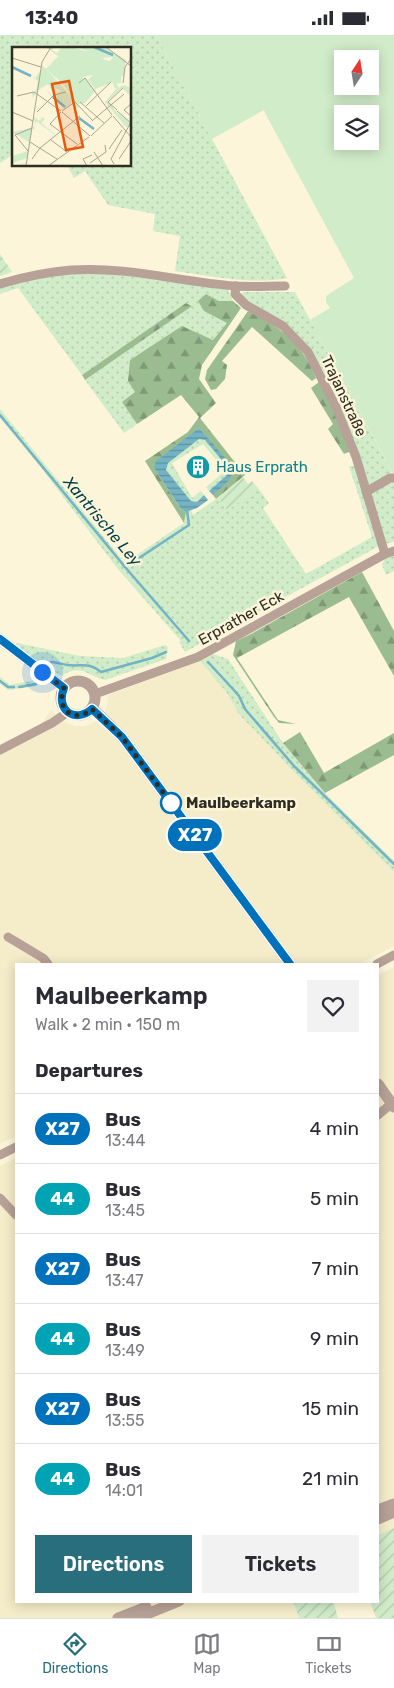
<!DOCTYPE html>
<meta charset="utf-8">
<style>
:root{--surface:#fff;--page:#f2f2f3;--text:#2b2b33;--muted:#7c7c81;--line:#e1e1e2;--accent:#286e7d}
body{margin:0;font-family:Rubik,sans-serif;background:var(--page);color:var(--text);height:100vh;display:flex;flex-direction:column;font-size:19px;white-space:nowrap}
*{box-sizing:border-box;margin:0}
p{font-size:16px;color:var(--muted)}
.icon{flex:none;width:28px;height:28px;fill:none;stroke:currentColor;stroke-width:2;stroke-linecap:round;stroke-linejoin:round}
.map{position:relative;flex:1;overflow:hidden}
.details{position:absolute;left:15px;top:928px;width:364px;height:640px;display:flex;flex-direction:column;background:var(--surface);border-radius:0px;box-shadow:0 2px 12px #0003}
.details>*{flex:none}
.badge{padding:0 10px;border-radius:16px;font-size:18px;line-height:32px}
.needle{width:32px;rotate:12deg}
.fabs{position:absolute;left:334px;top:15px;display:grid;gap:10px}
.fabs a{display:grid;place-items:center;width:45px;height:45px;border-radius:0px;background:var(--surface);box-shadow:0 2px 12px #0003;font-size:25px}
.you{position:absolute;width:25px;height:25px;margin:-12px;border:4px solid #fff;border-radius:50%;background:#1a73e8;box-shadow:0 0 0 8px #1a73e833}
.map>.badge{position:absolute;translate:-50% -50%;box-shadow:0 0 0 2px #fff}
h2{padding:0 20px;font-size:19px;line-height:45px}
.round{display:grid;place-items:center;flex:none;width:52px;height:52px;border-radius:0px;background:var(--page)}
.head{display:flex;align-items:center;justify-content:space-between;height:85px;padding:0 20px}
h1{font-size:24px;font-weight:600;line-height:38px}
.action{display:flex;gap:10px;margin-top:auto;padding:10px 20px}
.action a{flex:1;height:58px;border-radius:0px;background:var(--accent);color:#fff;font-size:20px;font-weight:600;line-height:58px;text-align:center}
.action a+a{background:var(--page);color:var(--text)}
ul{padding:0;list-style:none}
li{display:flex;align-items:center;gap:15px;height:70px;padding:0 20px;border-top:1px solid var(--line)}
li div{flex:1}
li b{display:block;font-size:19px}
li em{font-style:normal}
li .badge{min-width:55px;font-weight:700;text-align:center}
.status{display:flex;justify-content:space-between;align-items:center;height:35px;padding:0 25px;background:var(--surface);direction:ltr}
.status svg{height:14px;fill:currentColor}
.tabs{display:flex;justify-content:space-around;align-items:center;height:70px;border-top:1px solid var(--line);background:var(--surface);font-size:14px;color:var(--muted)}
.tabs a{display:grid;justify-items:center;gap:2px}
.tabs .on{color:var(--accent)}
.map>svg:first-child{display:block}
.built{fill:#f5edc9}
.grass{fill:url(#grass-dots)}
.forest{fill:url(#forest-firs)}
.park{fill:#d1ecc9;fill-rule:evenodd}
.garden{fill:url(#garden-furrows)}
.water{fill:url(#water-rules)}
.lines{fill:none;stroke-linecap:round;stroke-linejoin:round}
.stream{stroke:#73b3c3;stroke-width:2.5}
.minor{stroke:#b8a197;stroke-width:9}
.tertiary{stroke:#b8a197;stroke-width:11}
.line-casing{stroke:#fff;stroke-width:11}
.line{stroke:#0072bc;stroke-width:8}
.walk{stroke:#2f2c22;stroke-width:5;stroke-dasharray:0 9}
.stop-dot{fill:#fff;stroke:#0072bc;stroke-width:2.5}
.labels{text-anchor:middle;stroke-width:5;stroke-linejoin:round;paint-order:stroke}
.street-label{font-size:15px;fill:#2f2c22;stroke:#fcf5d9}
.culture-label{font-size:15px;fill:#0d838f;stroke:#fcf5d9;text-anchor:start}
.stop-label{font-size:15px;font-weight:bold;fill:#2f2c22;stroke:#fcf5d9;text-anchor:start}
.water-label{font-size:16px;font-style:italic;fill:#023f4b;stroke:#fcf5d9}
.inset-river{fill:none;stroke:#73b3c3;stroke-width:2.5}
.inset-road{fill:none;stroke:#aaa590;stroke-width:1}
.view{fill:#e8590c;fill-opacity:0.15;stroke:#e8590c;stroke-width:2.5}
.inset-edge{fill:none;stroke:#2f2c22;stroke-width:2.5}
</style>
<div class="status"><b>13:40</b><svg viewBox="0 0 49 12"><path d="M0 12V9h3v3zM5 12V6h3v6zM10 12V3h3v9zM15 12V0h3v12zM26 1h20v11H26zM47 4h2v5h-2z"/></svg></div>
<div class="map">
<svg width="394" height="1583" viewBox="0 0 394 1583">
<defs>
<pattern id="grass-dots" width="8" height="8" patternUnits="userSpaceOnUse" patternTransform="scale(1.25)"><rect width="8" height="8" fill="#d1ecc9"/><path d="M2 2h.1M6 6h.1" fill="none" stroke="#b4cbac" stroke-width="1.8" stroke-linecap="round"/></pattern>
<pattern id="forest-firs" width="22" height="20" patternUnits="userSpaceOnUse" patternTransform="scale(1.25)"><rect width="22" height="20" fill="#9bbc91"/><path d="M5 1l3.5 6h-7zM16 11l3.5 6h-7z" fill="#7f9976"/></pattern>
<pattern id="garden-furrows" width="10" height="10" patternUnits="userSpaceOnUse" patternTransform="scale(1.25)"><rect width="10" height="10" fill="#d1ecc9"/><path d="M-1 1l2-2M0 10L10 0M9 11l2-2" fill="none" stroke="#b4cbac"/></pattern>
<pattern id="water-rules" width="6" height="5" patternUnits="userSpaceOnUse" patternTransform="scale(1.25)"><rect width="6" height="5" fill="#73b3c3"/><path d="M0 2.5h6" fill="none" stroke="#5f929e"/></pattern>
</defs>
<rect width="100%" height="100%" fill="#fcf5d9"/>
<g class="built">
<path d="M 200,626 L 227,658 L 239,679 L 292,735 L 394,837 L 394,911 L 359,929 L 16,929 L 16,1101 L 0,1109 L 0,710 L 41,689 L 51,675 L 64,687 L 76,691 L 87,691 L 103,682 L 107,670 L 108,660 Z"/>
<path d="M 394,932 L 394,1493 L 378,1500 L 378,940 Z"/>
<path d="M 16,1123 L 16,1566 L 293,1566 L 299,1583 L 0,1583 L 0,1131 Z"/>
</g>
<g class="grass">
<path d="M 0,0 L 156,0 L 287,243 C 251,250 211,241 175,236 L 180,201 L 153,196 L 155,179 L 108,170 L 85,136 L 74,143 L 67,130 L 130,130 L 130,14 L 14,14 L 14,119 L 0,128 Z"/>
<path d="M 97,237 L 227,253 L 233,266 L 219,266 L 206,259 L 204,276 L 228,287 L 213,305 L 122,367 L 137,389 L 124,398 L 85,345 L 192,270 L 186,268 L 82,340 L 18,253 L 0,259 L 0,253 C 34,242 62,238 97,237 Z"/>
<path d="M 243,257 L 295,257 L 392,437 L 370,450 L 367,449 L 348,390 L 333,354 L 315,322 L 242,263 L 241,260 Z"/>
<path d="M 0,374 L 125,528 L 184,488 L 186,477 L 191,475 L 193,480 L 218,463 L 227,475 L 258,453 L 269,468 L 263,473 L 306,539 L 372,502 L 349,431 L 355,431 L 379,511 L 185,617 L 179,607 L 181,606 L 117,533 L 39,430 L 0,383 Z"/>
<path d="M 199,404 L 205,405 L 229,434 L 228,439 L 209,456 L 206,452 L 225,436 L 203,409 L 172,428 L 192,463 L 201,456 L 204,460 L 197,467 L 191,466 L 166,435 L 167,428 Z"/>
<path d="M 394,446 L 394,507 L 385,509 L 370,458 Z"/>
<path d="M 394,521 L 394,536 L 386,540 L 382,530 L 385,523 Z"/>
<path d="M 17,608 L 80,621 L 123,623 L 165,610 L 168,612 L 166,624 L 105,645 C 88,641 80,628 62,641 L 37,627 L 14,610 Z"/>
<path d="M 213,619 L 228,624 L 283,708 L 325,758 L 394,826 L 394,837 L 292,735 L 239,679 L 227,658 L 200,626 Z"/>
<path d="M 0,642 L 10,650 L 35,645 L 37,651 L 8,655 L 0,649 Z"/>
</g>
<g class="forest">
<path d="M 206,259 L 219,266 L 233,266 L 241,273 L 202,330 L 199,344 L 216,368 L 200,383 L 245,440 L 216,464 L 213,460 L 226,448 L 233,436 L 199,393 L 154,433 L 181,474 L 186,477 L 184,488 L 145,426 L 188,397 L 199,382 L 181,360 L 137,389 L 122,367 L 135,357 L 128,346 L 130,325 L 182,291 L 213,305 L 227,288 L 204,276 L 198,266 Z"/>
<path d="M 186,268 L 192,271 L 85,345 L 82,340 Z"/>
<path d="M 248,276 C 282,294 301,306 316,343 L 312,346 L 252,292 L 222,326 L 227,330 L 225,344 L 216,354 L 211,355 L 205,344 L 207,335 Z"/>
<path d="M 319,347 L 327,360 L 351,416 L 344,419 L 328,394 L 333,389 L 311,353 Z"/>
<path d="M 362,537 L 394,596 L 394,641 L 349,562 L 237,623 L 278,685 L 296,689 L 279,688 L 274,682 L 233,620 L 236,606 L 251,599 Z"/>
<path d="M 300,697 L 324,738 L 394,698 L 394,720 L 325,758 L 283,708 Z"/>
</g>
<path class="park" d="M 156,0 L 394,0 L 394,440 L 310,285 L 330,273 L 326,267 L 326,261 L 354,243 L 265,78 L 264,75 L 212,104 ZM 342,24 L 370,24 L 370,51 L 342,51 ZM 342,79 L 370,79 L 370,106 L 342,106 Z"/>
<g class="garden">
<path d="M 0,219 L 12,237 L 0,241 Z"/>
<path d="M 243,442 L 248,449 L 252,446 L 258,453 L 227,475 L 218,463 Z"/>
<path d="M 394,1493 L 394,1583 L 376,1583 L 370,1566 L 378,1566 L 378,1500 Z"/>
<path d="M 293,1566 L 333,1566 L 338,1583 L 299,1583 Z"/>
</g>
<path class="water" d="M 199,393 L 232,431 C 235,444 222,452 213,460 L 209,456 L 228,439 L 229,434 L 205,405 L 199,404 L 168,428 L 166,435 L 191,466 L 197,467 L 204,460 L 208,465 L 197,473 L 186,477 L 181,474 L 154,433 L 156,426 Z"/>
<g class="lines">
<g class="stream">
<path d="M 0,380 L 125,532 L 189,606"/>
<path d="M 133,527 L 189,490 L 187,475"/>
<path d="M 51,627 C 57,627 61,629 67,630 C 82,632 87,626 101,637 L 152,623 L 166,617"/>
<path d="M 208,627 L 232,653 L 239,661 L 245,674 L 294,731 L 394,829"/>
<path d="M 0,646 L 8,652 L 14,652"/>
<path d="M 19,652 L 36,649"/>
</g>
<g class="minor">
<path d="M 0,249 C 23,242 47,237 71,235 C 127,231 180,247 235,251 C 252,252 269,251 285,251"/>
<path d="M 236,251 L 235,259 L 246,270 L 283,291 L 308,317 L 336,372 L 356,422 L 385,519"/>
<path d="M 366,457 L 390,443 L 394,443"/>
<path d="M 95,659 L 198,622 L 385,519 L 394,516"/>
<path d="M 0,715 L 52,688 L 68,677"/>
<path d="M 8,902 L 43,923 L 48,929"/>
<path d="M 377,929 L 394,920"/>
<path d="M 378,1080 L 391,1069"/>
<path d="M 0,1120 L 16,1112"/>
<path d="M 0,1163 L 16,1180"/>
</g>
<g class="tertiary">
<path d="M 0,604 L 64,653"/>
<circle cx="78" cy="663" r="17"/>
<path d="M 92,673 L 122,702 L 290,929"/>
<path d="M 378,1049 L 394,1072"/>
<path d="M 378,1475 L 394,1469"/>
<path d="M 378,1484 L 394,1477"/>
<path d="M 118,1583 L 146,1572"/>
<path d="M 137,1583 L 179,1566"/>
</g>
</g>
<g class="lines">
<g class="line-casing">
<path id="line" d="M 0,604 L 64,653 C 55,675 75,689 92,674 L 122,702 L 290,929"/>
</g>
<use href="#line" class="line"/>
<path class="walk" d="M 42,637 L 64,653 C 55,675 75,689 92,674 L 122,702 L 171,768"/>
</g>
<defs>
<g id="building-disc" transform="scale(1.25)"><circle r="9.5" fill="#0f9aa8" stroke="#fcf5d9"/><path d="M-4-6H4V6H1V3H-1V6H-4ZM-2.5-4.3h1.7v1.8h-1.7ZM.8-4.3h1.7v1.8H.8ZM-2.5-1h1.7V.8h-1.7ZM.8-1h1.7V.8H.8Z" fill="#fff"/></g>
</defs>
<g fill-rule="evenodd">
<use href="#building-disc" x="198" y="432"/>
</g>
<circle class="stop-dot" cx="171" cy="768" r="10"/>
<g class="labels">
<g class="street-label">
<text transform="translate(344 361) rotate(65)" y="5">Trajanstraße</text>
<text transform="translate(241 583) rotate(-29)" y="5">Erprather Eck</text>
</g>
<g class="culture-label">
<text x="216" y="437">Haus Erprath</text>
</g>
<g class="stop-label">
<text x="186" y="773">Maulbeerkamp</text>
</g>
<g class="water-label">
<text transform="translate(103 486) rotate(50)" y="6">Xantrische Ley</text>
</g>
</g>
<g transform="translate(12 12)">
<rect width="119" height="119" fill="#fcf5d9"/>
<path d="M 34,0 L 42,0 L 40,3 L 45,6 L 50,0 L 58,0 L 51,7 L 46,5 L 46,10 L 35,23 L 64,55 L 67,60 L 65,62 L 61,55 L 54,61 L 67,70 L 54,61 L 50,63 L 46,62 L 53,61 L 39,49 L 34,42 L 40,49 L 49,44 L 43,41 L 40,44 L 36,37 L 25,44 L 21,51 L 20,46 L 24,44 L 26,34 L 19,29 L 23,31 L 28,24 L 27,33 L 30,19 L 34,22 L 46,9 ZM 66,0 L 93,0 L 114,13 L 112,30 L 109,29 L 109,36 L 104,37 L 107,40 L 103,42 L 100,34 L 110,23 L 91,12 L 98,14 L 101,10 L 90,11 ZM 22,70 L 28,74 L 30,70 L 33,72 L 29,76 L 43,87 L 43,89 L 28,100 L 43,88 L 24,74 L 22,83 L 20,81 L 14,119 L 13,116 L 4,119 L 14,115 L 15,111 L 0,116 L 0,109 L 16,104 L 17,95 L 0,85 L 20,81 L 23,78 Z" fill="#d1ecc9"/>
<path d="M 58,0 L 82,6 L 110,23 L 99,36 L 83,42 L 76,33 L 81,28 L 71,30 L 70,33 L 73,31 L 80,40 L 78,43 L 81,41 L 84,43 L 73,56 L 66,57 L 61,52 L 64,51 L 61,52 L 52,38 L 35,23 L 46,10 L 46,5 L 51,6 ZM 112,38 L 119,41 L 119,49 L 110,41 L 96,54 L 104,65 L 119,76 L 119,80 L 114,80 L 93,55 L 104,42 Z" fill="#d1ecc9"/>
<path class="inset-river" d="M 82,0 L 101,8M 0,20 L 19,29M 41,50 L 53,60M 67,71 L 82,82"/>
<path class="inset-road" d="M 94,0 L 119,19M 0,11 L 29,20M 67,36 L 73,31 L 100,68M 111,36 L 113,20 L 119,12M 22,45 L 49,64M 5,49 L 22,45M 68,55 L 92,76M 119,57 L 112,63 L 119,69M 74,59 L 99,35M 105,63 L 96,55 L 111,41M 50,64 L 63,55 L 81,74M 105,64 L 119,76M 0,65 L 21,74M 25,65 L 42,48 L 54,45M 49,65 L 38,77 L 65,97M 50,65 L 78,89M 101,69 L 119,90M 81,73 L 112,47M 3,88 L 16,104M 3,88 L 20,81M 79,89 L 100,69M 39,93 L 55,105M 18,95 L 45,112M 97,102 L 110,83M 82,105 L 91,119M 20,112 L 28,101 L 68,69M 107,112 L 119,94M 78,116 L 94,105 L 93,98M 102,117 L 99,112 L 119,75M 14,119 L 30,15 L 39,0M 36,119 L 77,90M 75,119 L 71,112 L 80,108"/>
<path class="view" d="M 57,34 L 71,100 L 54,103 L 40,37 Z"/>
<rect width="119" height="119" class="inset-edge"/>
</g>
</svg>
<div class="fabs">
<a><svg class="needle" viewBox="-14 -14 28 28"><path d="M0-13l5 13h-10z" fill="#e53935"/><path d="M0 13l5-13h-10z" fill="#7c7c81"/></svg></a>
<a><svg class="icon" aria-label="layers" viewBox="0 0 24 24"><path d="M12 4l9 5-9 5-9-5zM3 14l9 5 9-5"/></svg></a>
</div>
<div class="you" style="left:42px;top:637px"></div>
<b class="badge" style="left:195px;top:800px;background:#0072bc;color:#fff">X27</b>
<section class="details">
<div class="head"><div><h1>Maulbeerkamp</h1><p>Walk · 2 min · 150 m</p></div><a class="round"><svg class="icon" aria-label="heart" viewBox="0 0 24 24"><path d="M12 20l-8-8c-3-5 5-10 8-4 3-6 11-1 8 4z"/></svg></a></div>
<h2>Departures</h2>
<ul>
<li><span class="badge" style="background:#0072bc;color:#fff">X27</span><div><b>Bus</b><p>13:44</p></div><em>4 min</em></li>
<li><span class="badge" style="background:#00a3b4;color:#fff">44</span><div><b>Bus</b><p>13:45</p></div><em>5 min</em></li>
<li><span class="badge" style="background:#0072bc;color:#fff">X27</span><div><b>Bus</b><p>13:47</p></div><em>7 min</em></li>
<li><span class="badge" style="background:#00a3b4;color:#fff">44</span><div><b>Bus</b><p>13:49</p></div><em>9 min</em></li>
<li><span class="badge" style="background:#0072bc;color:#fff">X27</span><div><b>Bus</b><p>13:55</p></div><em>15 min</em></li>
<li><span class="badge" style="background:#00a3b4;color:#fff">44</span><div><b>Bus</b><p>14:01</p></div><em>21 min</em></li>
</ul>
<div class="action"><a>Directions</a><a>Tickets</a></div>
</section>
</div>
<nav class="tabs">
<a class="on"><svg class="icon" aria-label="directions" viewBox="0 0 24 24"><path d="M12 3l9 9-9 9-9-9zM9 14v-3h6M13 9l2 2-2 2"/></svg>Directions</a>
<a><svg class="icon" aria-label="map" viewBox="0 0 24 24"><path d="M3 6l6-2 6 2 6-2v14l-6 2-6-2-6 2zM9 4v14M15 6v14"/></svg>Map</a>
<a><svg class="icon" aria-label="tickets" viewBox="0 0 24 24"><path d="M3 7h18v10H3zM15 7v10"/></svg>Tickets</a>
</nav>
